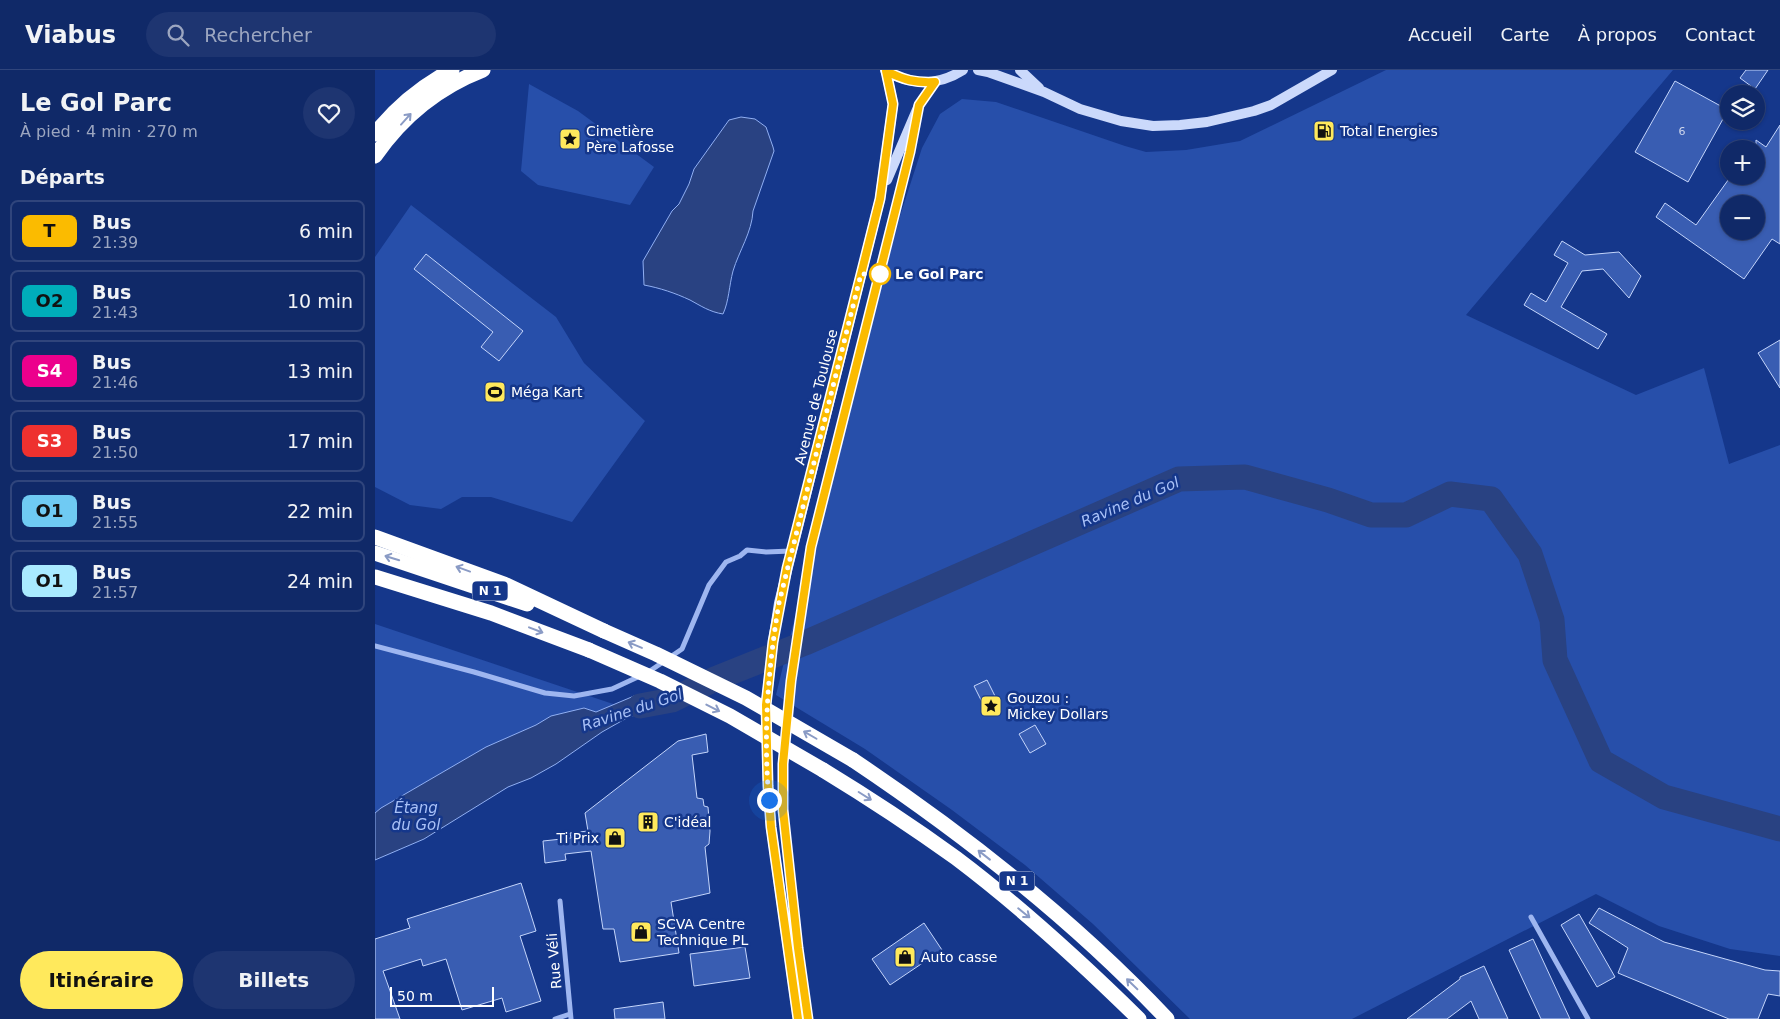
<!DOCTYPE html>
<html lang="fr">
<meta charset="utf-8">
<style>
:root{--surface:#102968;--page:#1e3571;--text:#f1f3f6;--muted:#9ca6c0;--line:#30457c;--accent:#ffe95c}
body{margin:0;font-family:"DejaVu Sans",sans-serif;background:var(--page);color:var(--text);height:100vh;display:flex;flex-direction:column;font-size:19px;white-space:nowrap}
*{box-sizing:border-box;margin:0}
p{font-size:16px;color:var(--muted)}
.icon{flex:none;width:28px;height:28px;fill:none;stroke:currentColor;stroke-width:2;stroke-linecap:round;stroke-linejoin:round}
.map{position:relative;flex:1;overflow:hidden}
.drawer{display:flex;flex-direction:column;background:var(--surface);width:375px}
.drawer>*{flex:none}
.badge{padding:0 10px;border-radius:8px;font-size:18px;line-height:32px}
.tools{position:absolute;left:1345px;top:15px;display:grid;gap:10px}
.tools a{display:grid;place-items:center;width:45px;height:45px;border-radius:50%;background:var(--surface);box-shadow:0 1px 4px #0004,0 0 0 1px var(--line);font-size:25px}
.scale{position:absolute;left:15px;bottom:12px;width:104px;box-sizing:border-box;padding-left:5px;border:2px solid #fff;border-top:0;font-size:14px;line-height:18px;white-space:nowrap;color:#fff;-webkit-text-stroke:4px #15378b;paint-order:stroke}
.you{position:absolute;width:25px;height:25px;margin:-12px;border:4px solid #fff;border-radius:50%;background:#1a73e8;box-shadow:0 0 0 8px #1a73e833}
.map>.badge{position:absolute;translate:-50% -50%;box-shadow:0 0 0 2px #fff}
h2{padding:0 20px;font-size:19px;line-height:45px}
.round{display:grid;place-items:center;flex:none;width:52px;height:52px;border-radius:26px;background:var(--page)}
.summary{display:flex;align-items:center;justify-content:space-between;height:85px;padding:0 20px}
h1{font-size:24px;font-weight:700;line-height:38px}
.button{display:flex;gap:10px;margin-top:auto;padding:10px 20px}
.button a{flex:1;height:58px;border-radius:30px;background:var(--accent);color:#111;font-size:20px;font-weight:700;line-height:58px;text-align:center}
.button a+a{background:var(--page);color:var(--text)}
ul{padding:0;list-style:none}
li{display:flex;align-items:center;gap:15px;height:62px;margin:0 10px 8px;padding:0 10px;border:2px solid var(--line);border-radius:8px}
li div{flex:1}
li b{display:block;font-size:19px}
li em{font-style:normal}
li .badge{min-width:55px;font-weight:700;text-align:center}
header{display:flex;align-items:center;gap:30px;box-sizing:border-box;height:70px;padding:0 25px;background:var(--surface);border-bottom:1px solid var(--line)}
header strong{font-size:24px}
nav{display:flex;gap:28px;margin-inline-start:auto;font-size:18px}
.search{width:350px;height:45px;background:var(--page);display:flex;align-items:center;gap:12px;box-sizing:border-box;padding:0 18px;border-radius:28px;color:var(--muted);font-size:19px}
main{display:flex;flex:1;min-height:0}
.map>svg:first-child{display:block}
.green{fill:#274faa}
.water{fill:#294282;stroke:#90aff3}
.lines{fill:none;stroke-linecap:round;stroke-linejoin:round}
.river{stroke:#294282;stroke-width:25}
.building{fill:#395db2;stroke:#c4d5fb;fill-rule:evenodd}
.street{stroke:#9eb6f0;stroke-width:5}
.secondary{stroke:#cbd9fb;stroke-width:10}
.highway{stroke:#fff;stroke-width:15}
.highway-bridge{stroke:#fff;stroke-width:15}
.oneway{stroke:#8a9bc5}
.line-casing{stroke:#fff;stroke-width:11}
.line{stroke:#fbbb00;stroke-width:8}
.walk{stroke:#fff;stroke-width:5;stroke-dasharray:0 9}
.stop-dot{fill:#fff;stroke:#fbbb00;stroke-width:2.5}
.labels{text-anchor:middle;stroke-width:5;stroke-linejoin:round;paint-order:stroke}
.number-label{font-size:11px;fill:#ced6ec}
.shield{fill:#15378b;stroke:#b9c3dc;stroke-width:1}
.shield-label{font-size:12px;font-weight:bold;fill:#fff}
.poi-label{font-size:14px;fill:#fff;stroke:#15378b;text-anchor:start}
.stop-label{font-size:14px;font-weight:bold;fill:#fff;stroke:#15378b;text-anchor:start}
.street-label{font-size:14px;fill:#fff;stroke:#15378b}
.water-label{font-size:15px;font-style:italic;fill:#a9c1f7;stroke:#15378b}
</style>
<header>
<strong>Viabus</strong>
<div class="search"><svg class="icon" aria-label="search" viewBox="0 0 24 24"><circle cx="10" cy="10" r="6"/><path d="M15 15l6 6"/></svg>Rechercher</div>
<nav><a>Accueil</a><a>Carte</a><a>À propos</a><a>Contact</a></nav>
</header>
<main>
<section class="drawer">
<div class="summary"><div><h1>Le Gol Parc</h1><p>À pied · 4 min · 270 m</p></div><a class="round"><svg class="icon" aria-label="heart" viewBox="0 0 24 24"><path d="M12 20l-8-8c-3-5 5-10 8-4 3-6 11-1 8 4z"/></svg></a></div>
<h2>Départs</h2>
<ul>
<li><span class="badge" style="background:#fbbb00;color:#111">T</span><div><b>Bus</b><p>21:39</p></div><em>6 min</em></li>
<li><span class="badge" style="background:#00adba;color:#111">O2</span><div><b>Bus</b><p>21:43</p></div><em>10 min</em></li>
<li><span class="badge" style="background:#ec008c;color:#fff">S4</span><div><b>Bus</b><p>21:46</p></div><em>13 min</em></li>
<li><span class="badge" style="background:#ee312f;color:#fff">S3</span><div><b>Bus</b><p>21:50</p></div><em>17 min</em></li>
<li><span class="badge" style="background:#6fcaf3;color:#111">O1</span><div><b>Bus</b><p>21:55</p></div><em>22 min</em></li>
<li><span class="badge" style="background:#a9eaff;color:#111">O1</span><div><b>Bus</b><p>21:57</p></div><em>24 min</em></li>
</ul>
<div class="button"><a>Itinéraire</a><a>Billets</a></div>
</section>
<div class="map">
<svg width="1405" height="949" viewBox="0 0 1405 949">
<rect width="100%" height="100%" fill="#15378b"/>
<g class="green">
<path d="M 1011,0 L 1298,0 L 1091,245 L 1261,325 L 1329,298 L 1354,394 L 1405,375 L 1405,886 L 1355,879 L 1284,856 L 1221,824 L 977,949 L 815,949 L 718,854 L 650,795 L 577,740 L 490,679 L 401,625 L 442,456 L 525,146 L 547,78 L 565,44 L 587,29 L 621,32 L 750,76 L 771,82 L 811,80 L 865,71 Z"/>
<path d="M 154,14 L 203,41 L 279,97 L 255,135 L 163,115 L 146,101 Z"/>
<path d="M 36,135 L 181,247 L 209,293 L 270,351 L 197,452 L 116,427 L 87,427 L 66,439 L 35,435 L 0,417 L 0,187 Z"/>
<path d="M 0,554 L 244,636 L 0,742 Z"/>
</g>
<g class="water">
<path d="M 366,47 L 380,49 L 391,57 L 398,77 L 399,81 L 378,141 C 377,162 364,181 358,201 C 354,216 354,231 348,244 C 335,242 326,236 315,230 C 300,223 285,218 269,215 L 268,191 L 297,141 L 304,134 L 314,114 L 319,99 L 354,50 Z"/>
<path d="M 259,626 L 281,627 L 297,630 L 250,649 L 227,662 L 181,694 L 156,708 L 133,717 L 49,769 L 0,790 L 0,743 L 6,738 L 111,677 L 161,655 L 176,646 L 209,638 L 221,642 Z"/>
</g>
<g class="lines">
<path class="river" d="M 265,636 L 297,630 L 342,608 L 430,573 L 804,409 L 870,407 L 953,430 L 996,445 L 1031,445 L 1075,424 L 1116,429 L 1155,484 L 1177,550 L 1180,590 L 1226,691 L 1289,727 L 1405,759"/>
</g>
<g class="building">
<path d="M 1371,0 L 1393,0 L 1380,19 L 1365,8 Z"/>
<path d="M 1300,11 L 1353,40 L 1313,112 L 1260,82 Z"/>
<path d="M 1405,55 L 1405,174 L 1397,169 L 1369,209 L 1281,147 L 1290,133 L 1321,155 L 1356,106 L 1381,106 L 1381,70 L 1391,77 ZM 1354,134 L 1381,134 L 1381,161 L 1354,161 Z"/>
<path d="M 1187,171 L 1210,185 L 1244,182 L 1266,206 L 1254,228 L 1228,199 L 1207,201 L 1186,237 L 1232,264 L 1223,279 L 1149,235 L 1156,223 L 1171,232 L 1193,193 L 1179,185 Z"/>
<path d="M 51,184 L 148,261 L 124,291 L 106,277 L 118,262 L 39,199 Z"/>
<path d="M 1405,270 L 1405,318 L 1383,283 Z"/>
<path d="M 612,610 L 622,630 L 609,636 L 599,616 Z"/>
<path d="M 660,655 L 671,674 L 655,683 L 644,664 Z"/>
<path d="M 331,664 L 333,682 L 317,685 L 322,728 L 328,729 L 329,736 L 333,737 L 335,761 L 334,774 L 330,777 L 335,823 L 296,832 L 304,883 L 245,892 L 239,859 L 228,859 L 216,781 L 190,784 L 191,790 L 170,793 L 168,771 L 196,768 L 195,763 L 213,761 L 210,743 L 303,671 Z"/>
<path d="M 146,813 L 161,861 L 145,866 L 166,931 L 131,942 L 127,928 L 87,940 L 71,889 L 48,896 L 46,889 L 8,901 L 25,949 L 0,949 L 0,869 L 35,858 L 32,849 Z"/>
<path d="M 1224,838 L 1289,872 L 1390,900 L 1405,901 L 1405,926 L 1393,924 L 1383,949 L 1354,949 L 1243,903 L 1253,878 L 1214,853 Z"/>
<path d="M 1204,844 L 1240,907 L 1222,917 L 1186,855 Z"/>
<path d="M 549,853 L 567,880 L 515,915 L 497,889 Z"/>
<path d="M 1158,869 L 1195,949 L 1166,949 L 1134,880 Z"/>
<path d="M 370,877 L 375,908 L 319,916 L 315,884 Z"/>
<path d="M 1109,896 L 1133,949 L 1104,949 L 1096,931 L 1072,949 L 1032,949 L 1085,909 L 1085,907 Z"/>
<path d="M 288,932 L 290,949 L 240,949 L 239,939 Z"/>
</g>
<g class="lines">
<g class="street">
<path d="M 0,576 L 99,602 L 170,623 L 199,626 L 237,619 L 265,606"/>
<path d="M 272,603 L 307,579 L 334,515 L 351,492 L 365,486 L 372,480 L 391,482 L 416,481"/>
<path d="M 185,831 L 196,949"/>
<path d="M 1156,847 L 1213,949"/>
<path d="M 180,949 L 195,944"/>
</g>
<g class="secondary">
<path d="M 510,0 C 536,16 563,16 588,0"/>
<path d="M 603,0 L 613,2 L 669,22 L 705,39 L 746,51 L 778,56 L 805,55 L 832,52 L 879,41 L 896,35 L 957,0"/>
<path d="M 645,0 L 664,18"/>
<path d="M 512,110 L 544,35 L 560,12"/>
<path d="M 423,949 L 396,757 L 393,716 L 391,635 L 398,572 L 404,533 L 505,129 L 518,34 L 511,1"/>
</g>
<g class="highway">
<path d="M 0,64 C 21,37 47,16 77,0"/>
<path d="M 0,86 C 27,47 64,17 108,0"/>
<path d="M 0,467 L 129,514 L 229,561"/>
<path d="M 0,483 L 152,534"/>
<path d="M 0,507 L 116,543 L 214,580"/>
<path d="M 478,690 C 590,765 699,850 792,949"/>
<path d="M 448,700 C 494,728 538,757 581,788 C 646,837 706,892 764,949"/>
</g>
<g class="highway-bridge">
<path d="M 229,561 L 281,584 L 371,628 L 478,690"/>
<path d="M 214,580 L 285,611 L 355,646 L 448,700"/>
</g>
</g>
<defs><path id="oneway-shaft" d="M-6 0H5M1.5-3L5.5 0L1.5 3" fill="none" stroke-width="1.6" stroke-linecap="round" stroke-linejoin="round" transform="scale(1.25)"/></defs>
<g class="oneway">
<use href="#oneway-shaft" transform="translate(31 49) rotate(-48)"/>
<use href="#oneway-shaft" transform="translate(17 488) rotate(-163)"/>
<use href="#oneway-shaft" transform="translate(88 499) rotate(-160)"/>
<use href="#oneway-shaft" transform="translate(161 560) rotate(21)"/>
<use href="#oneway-shaft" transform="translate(260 575) rotate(-157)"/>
<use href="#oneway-shaft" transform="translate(338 638) rotate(27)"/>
<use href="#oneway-shaft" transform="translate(435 665) rotate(-150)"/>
<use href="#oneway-shaft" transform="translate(490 726) rotate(32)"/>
<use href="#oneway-shaft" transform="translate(609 785) rotate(-142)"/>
<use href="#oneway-shaft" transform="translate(649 843) rotate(39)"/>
<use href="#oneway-shaft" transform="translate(757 914) rotate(-136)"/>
</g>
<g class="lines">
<g class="line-casing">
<path id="line" d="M 423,949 L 396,757 L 393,716 L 391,635 L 398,572 L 412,498 L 505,129 L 518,34 L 511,1 C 529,10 540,13 560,12 L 544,35 L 535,82 L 436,477 L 416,611 L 408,694 L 408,740 L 423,878 L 433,949"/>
</g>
<use href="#line" class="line"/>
<path class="walk" d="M 394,730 C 388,663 393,599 404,533 L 486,204 L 505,204"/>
</g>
<defs>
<g id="fuel-square" transform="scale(1.125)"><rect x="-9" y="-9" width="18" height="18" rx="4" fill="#ffe95c" stroke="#15378b"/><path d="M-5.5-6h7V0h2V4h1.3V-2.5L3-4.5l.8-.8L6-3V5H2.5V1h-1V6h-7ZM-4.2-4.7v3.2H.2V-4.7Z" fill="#111"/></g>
<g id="sight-square" transform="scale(1.125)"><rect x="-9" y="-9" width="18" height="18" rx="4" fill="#ffe95c" stroke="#15378b"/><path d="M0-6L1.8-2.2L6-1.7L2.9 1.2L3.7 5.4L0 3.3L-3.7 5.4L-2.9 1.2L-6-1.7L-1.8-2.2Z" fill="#111"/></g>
<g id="stadium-square" transform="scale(1.125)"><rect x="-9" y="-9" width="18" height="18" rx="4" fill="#ffe95c" stroke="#15378b"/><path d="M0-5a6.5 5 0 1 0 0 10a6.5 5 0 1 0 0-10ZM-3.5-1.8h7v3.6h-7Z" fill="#111"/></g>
<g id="building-square" transform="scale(1.125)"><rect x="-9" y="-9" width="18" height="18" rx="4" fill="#ffe95c" stroke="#15378b"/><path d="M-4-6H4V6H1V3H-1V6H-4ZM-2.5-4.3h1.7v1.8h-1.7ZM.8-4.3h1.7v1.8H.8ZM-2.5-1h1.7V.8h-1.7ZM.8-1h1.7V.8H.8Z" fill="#111"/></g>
<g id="shop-square" transform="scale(1.125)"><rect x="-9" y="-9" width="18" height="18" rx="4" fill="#ffe95c" stroke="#15378b"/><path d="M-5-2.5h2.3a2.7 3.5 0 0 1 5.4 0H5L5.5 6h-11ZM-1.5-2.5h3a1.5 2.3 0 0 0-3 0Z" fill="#111"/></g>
</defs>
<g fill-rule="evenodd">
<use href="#fuel-square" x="949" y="61"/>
<use href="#sight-square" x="195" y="69"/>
<use href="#stadium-square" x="120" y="322"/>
<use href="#sight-square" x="616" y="636"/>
<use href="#building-square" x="273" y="752"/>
<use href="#shop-square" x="240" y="768"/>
<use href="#shop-square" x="266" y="862"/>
<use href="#shop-square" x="530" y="887"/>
</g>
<circle class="stop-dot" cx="505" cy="204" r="10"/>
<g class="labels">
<g class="number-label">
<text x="1307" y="65">6</text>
</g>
<g class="shield">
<rect x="97.5" y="511.5" width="35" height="19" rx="4"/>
<rect x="624.5" y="801.5" width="35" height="19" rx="4"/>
</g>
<g class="shield-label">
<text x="115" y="525">N 1</text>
<text x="642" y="815">N 1</text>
</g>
<g class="poi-label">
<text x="211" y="66">Cimetière<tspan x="211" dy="16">Père Lafosse</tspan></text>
<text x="965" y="66">Total Energies</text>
<text x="136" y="327">Méga Kart</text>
<text x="632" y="633">Gouzou :<tspan x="632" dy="16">Mickey Dollars</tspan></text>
<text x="289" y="757">C'idéal</text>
<text x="224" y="773" text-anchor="end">Ti Prix</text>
<text x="282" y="859">SCVA Centre<tspan x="282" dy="16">Technique PL</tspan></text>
<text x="546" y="892">Auto casse</text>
</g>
<g class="stop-label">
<text x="520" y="209">Le Gol Parc</text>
</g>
<g class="street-label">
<text transform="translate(441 327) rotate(-76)" y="5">Avenue de Toulouse</text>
<text transform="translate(179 891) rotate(-95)" y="5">Rue Véli</text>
</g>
<g class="water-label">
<text transform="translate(755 432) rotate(-23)" y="5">Ravine du Gol</text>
<text transform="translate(257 640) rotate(-18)" y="5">Ravine du Gol</text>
<text x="41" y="743">Étang<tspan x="41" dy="17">du Gol</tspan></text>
</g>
</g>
</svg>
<div class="tools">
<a><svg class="icon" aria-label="layers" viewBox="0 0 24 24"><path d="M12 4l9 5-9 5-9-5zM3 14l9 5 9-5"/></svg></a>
<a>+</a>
<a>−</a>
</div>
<div class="scale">50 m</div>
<div class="you" style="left:394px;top:730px"></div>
</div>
</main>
